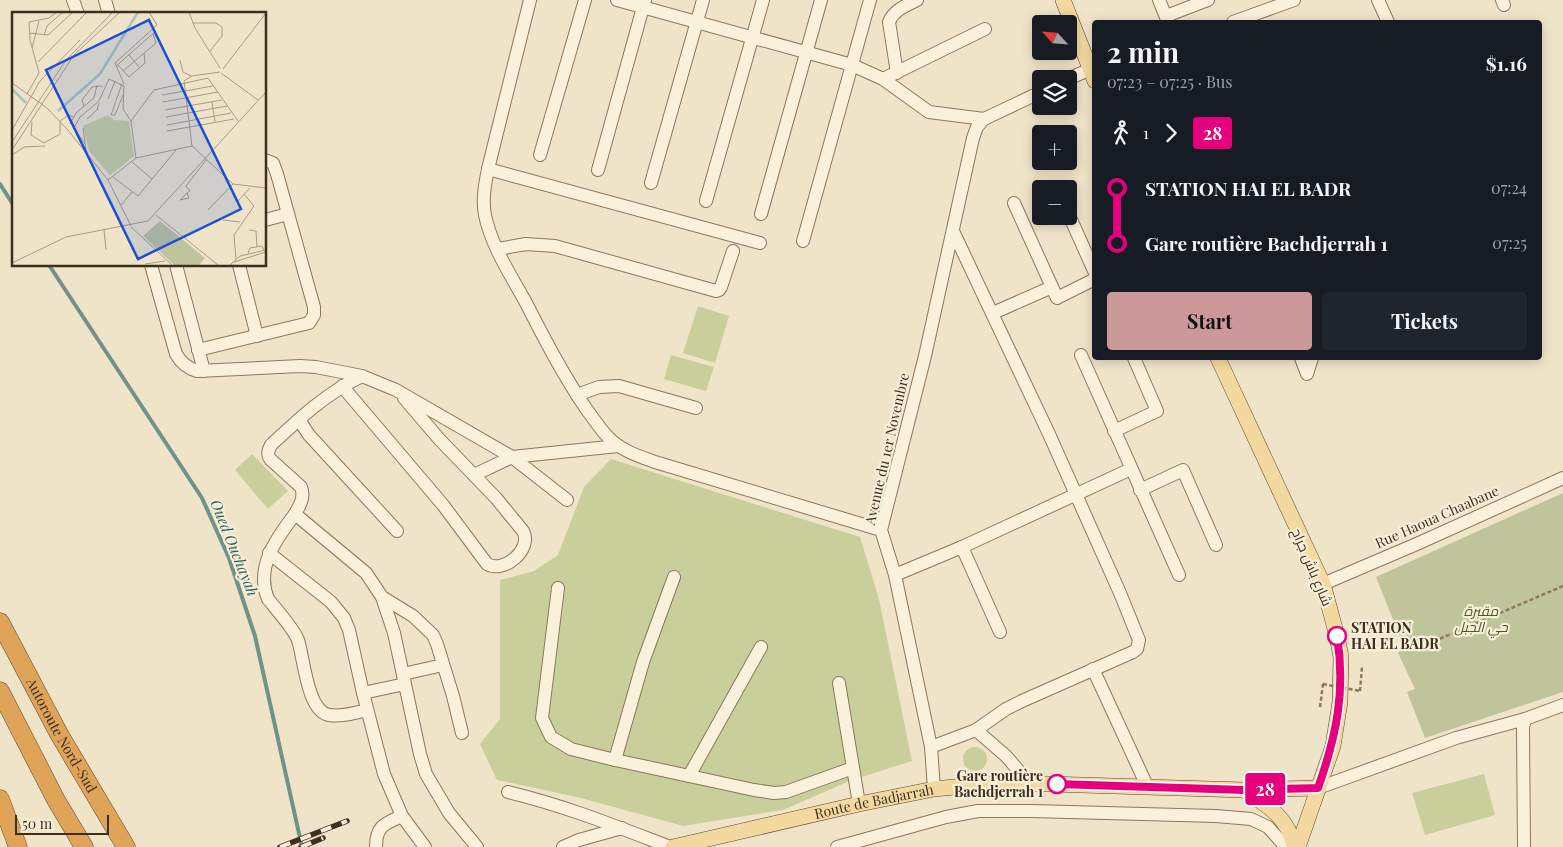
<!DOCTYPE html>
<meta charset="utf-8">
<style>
:root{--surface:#171b24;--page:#20242c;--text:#f1f3f6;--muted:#9ea1a6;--accent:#cc999b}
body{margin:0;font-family:"Playfair Display",Cairo,serif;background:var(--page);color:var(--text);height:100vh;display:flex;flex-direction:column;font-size:19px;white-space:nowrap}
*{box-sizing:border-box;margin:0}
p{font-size:16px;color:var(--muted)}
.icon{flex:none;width:28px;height:28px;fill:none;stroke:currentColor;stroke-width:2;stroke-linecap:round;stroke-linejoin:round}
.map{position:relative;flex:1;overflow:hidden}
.sheet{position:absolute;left:1092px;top:20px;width:450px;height:340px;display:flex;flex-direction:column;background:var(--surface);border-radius:5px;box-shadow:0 2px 12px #0003}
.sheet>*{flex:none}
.badge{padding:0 10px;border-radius:4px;font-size:18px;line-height:32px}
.needle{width:32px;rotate:296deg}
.buttons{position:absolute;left:1032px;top:15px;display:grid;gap:10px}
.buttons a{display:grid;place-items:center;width:45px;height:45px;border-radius:5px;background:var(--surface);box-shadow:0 2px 12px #0003;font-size:25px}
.scale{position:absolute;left:15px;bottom:12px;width:94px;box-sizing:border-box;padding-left:5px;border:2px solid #3d2e20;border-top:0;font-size:14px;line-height:18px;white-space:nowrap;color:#3d2e20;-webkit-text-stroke:4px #f7eed8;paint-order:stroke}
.map>.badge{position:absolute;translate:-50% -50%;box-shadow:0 0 0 2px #fff}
.legs{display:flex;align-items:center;gap:8px;height:55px;padding:0 15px;font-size:16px}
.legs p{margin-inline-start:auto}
.headline{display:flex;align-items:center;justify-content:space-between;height:85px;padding:0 15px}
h1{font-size:28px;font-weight:700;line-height:38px}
.primary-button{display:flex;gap:10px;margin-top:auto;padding:10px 15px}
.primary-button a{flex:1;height:58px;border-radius:5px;background:var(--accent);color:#111;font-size:20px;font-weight:700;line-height:58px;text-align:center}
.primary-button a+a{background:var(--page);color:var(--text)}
ul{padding:0 15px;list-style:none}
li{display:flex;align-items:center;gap:18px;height:55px;font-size:19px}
li i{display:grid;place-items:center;width:8px;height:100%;margin:0 6px;background:currentColor}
li i::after{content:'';width:12px;height:12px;margin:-6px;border:4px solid;border-radius:50%;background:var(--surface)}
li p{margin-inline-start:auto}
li:first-child i{background:linear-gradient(#0000 50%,currentColor 0)}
li:last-child i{background:linear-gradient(currentColor 50%,#0000 0)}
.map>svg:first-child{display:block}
.green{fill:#c9cf9b}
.cemetery{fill:#bfc49a}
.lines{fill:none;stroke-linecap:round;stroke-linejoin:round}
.stream{stroke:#6f938a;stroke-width:4}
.minor-casing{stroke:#8d765c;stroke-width:14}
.major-casing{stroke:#5b4430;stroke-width:16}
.highway-casing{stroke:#5b4430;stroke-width:19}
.path{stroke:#8d765c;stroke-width:2.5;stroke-dasharray:4 2.5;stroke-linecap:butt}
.minor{stroke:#faf1dc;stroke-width:12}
.major{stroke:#f3d9a0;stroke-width:15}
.highway{stroke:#e0a458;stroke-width:18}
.rail-casing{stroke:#3d2e20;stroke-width:5.5}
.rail{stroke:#f7eed8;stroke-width:4;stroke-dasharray:11;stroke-linecap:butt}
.path-bridge{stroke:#8d765c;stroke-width:2.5;stroke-dasharray:4 2.5;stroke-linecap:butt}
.line-1-casing{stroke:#fff;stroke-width:11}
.line-1{stroke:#e6007e;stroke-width:8}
.stop-1-dot{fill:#fff;stroke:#e6007e;stroke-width:2.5}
.labels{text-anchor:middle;stroke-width:4.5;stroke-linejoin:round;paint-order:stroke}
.street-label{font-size:14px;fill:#3d2e20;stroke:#f7eed8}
.park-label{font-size:14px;font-style:italic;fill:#4d5a26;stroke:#f7eed8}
.stop-label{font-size:14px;font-weight:bold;fill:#3d2e20;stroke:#f7eed8;text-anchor:start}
.water-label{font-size:15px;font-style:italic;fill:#2f5d5a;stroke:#f7eed8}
.inset-river{fill:none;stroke:#a9c4bc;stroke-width:2.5}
.inset-road{fill:none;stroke:#a89b85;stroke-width:1}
.view{fill:#1d4ed8;fill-opacity:0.15;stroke:#1d4ed8;stroke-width:2.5}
.inset-edge{fill:none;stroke:#3d2e20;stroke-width:2.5}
</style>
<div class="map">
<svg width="1563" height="847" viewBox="0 0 1563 847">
<rect width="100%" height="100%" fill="#f0e4c8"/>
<g class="green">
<path d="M 698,306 L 729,316 L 715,363 L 683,353 Z"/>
<path d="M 671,355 L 714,367 L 706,391 L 664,379 Z"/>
<path d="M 252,454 L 288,491 L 268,509 L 235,470 Z"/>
<path d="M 611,459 L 860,537 L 879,599 L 912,761 L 852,780 L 783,810 L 683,826 L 581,798 L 497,780 L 480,744 L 500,719 L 500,580 L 534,571 L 558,555 L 584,487 Z"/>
<circle cx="975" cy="759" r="12"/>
<path d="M 1484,774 L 1495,815 L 1425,835 L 1412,793 Z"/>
</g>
<path class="cemetery" d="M 1563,493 L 1563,692 L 1425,738 L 1407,692 L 1415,689 L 1398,653 L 1404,647 L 1376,577 Z"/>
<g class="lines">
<g class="stream">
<path d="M 0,184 L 14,206"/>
<path d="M 49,265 L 202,498 L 229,558 L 255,636 L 302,847"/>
</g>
<g class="minor-casing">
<g id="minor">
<path d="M 73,0 L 78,14"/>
<path d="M 105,0 L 109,14"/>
<path d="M 530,0 L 488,169 C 485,184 482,200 485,215 C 491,245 510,274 525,301 C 544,338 563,375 587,410 C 594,419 600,429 608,437 C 620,450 638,456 655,462 L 881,530"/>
<path d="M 617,0 L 852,65 L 883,79 L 929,112 L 984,119"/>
<path d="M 1159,0 L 1168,22"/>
<path d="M 1378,0 L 1388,22"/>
<path d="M 1502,0 L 1504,5"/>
<path d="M 1166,16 L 1208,0"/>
<path d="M 1233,22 L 1294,0"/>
<path d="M 897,73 L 889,22 C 894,10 905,6 917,0"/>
<path d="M 883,79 L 985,29"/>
<path d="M 1068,79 L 1095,67"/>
<path d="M 540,155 L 585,0"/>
<path d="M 488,169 L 760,243"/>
<path d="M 598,170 L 645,0"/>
<path d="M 651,183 L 703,0"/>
<path d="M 706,201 L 763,0"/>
<path d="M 1014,203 L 1057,298 L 1095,279"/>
<path d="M 761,214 L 821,0"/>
<path d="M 1069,215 L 1095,273"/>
<path d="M 265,220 L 288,214"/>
<path d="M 803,241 L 870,0"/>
<path d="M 498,249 L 526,244 L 555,246 L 716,291 L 719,290 L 721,287 L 733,251"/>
<path d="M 151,265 L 176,354 C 181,363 187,368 197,371 L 300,366 L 316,367 L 362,376"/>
<path d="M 176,265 L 204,371"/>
<path d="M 239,265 L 257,336"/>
<path d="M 993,313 L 1052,287"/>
<path d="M 198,350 L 309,323 L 314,315 L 314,307 L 277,174 L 273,163 L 265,160"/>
<path d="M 1081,355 L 1179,575"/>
<path d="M 1301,358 L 1307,374 L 1312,358"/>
<path d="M 342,386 L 443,505 L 487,564 C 504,574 533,549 523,531 L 496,498 L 440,440 L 404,398"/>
<path d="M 577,395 L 599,387 L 619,386 L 696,408"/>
<path d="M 299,420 L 309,435 L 397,531"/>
<path d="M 1114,431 L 1157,411 L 1134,358"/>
<path d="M 474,475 L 512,457 L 567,500"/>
<path d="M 1140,490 L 1183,470 L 1216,545"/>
<path d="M 295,514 C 276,539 255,567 268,599 C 276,609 294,629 298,640 C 304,658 307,711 329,715 C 341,717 355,713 367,710"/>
<path d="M 962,547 L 1000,632"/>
<path d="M 269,553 L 331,602 L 344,618 L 349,630 L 363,693 L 384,774 L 402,816 L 425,847"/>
<path d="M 895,575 L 962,547 L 1131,469"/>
<path d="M 1323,584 L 1419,543 L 1563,478"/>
<path d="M 558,588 L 542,718 L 551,737 L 571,749 L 615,760 L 754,790 L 774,793 L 786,792 L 853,768"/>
<path d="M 382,597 L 413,616 L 433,635 L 437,644 L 453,696 L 462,733"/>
<path d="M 1093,669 L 1148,788"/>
<path d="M 403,674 L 443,665"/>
<path d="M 839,683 L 859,804"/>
<path d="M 363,693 L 405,684"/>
<path d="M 976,730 L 1006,756 L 1030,784"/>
<path d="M 931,747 L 976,730 L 1006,709 L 1022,701 L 1133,652 L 1137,649 L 1139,640 L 1120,593 L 1049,434 L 953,231"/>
<path d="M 615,760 L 643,662 L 674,577"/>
<path d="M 689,776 L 761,647"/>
<path d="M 1318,788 L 1456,738 L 1525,719 L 1563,705"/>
<path d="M 934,789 L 931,747 L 895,575 L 881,530 L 925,356 L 973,138 L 977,127 L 984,119 L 1041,92"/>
<path d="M 508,792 C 566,806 615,826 670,847"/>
<path d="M 376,847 C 376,826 384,824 402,816"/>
<path d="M 477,847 L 449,813 L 426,774 L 420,754 L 394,633 L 382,597 L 366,573 L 295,514 C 300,505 305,497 301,487 L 270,459 C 267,454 268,451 271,445 C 300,418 325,394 362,376 L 396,390 L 512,457 L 618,446"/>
<path d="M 563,847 L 579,840 L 622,828"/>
<path d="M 837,847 L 946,817 L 978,811 L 1032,811 L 1216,816 L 1251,819 L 1268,827 L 1283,844 L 1284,847"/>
<path d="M 1524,847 L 1523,728 L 1525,719"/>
</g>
</g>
<g class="major-casing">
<g id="major">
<path d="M 1063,0 L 1095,81"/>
<path d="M 1218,358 L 1323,584 L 1337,636 L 1341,657 L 1340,702 L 1333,746 L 1298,847"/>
<path d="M 1244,790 C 1267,805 1289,818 1294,847"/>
<path id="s1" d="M 673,847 L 859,804 L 934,789 L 965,786 L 1013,783 L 1244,790 L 1318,788"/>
</g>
</g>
<g class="highway-casing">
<g id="highway">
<path id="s2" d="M 0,622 L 59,734 L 126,847"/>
<path d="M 0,691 L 56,800 L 84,847"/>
<path d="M 0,799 L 18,847"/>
</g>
</g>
<g class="path">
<path d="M 1416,649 L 1563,586"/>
<path d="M 1360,691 L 1362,667"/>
<path d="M 1320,707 L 1323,684"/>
</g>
<use href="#minor" class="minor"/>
<use href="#major" class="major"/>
<use href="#highway" class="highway"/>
<g class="rail-casing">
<g id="rail">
<path d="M 280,847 L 347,821"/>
<path d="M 301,847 L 323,838"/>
</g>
</g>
<use href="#rail" class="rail"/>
<path class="path-bridge" d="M 1323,684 L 1360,691"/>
</g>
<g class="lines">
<g class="line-1-casing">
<path id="line-1" d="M 1057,784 L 1244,790 L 1318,788 C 1336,737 1346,691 1337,636"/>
</g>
<use href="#line-1" class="line-1"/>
</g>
<g class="stop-1-dot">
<circle cx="1337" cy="636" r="9"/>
<circle cx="1057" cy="784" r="9"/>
</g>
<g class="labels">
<g class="street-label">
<text transform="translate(887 449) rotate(-77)" y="5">Avenue du 1er Novembre</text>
<text transform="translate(1437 517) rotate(-24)" y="5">Rue Haoua Chaabane</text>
<text transform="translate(1312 567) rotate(67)" y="5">شارع باش جراح</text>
<text dy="5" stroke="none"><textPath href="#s2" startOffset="129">Autoroute Nord-Sud</textPath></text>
<text dy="5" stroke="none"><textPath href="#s1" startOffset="206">Route de Badjarrah</textPath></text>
</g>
<g class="park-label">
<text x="1481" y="616">مقبرة<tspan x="1481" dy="16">حي الجبل</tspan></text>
</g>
<g class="stop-label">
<text x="1351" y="633">STATION<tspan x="1351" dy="16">HAI EL BADR</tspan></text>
<text x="1043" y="781" text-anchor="end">Gare routière<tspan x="1043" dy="16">Bachdjerrah 1</tspan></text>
</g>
<g class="water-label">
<text transform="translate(234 548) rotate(68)" y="5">Oued Ouchayah</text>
</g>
</g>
<g transform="translate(12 12)">
<rect width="254" height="254" fill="#f0e4c8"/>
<path d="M 96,103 L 102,108 L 117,109 L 122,144 L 98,163 L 77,139 L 71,114 Z" fill="#c9cf9b"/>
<path d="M 148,209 L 193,246 L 187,253 L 162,253 L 131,224 Z" fill="#bfc49a"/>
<path class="inset-river" d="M 0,77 L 14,91M 46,99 L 88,62 L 126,0"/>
<path class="inset-road" d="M 177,0 L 183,16 L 208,56M 181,11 L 204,11 L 210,15 L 210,24 L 198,39M 17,21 L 36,23 L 61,0M 32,23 L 35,14 L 51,0M 20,36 L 27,9M 117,43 L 127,55M 168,48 L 171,60 L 179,64M 26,50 L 75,0M 106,53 L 117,65 L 133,51 L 132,41M 104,54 L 144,19M 211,57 L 254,1M 111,59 L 144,31 L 141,22M 209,61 L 246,88M 0,71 L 35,96 L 55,117 L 96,168 L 119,214M 110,72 L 99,103 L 103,103 L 111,83M 112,72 L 103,51 L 145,13 L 137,0M 15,82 L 27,61 L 18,28 L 17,10 L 37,6 L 45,0M 150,83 L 201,74M 96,87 L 103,69M 151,90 L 206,80M 200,90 L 203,110M 72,94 L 70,88 L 80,75 L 91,74M 153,98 L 210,88M 154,105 L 215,94M 75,107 L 85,98 L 87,91M 48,109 L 57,103 L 61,105M 20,110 L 19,123 L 32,131 L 48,122 L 48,110M 58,112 L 64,101 L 82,86 L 85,73M 155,113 L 219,101M 71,116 L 74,139M 0,118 L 28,69 L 68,28M 155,119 L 222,107M 0,130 L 54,48 L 101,0M 73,132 L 62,116 L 68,105 L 87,89 L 97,67 L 112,74 L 111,97 L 119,109M 180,134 L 172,69 L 180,64 L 208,60M 180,134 L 221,172 L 254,176M 0,138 L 62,43 L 108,0M 0,143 L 12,135 L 33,134M 124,146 L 119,109 L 142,78 L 196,66 L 226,109M 120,150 L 140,167M 101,165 L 126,184 L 164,138M 96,168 L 124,146 L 180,134M 175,181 L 177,186 L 168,188 L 175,181 L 178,179 L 174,174 L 195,147M 225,190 L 238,176M 109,193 L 120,180M 196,198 L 221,172M 144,203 L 206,253M 211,208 L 228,210M 119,215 L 160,253M 92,218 L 94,238M 237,218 L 244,219 L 245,235M 236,241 L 238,236 L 250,234 L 252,239M 224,247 L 222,223 L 242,194 L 232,182M 222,250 L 254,240M 0,251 L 54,225 L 136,209 L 254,80M 133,252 L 153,249M 218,253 L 228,244 L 254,238"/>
<path class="view" d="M 137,8 L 229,197 L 126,247 L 34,58 Z"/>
<rect width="254" height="254" class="inset-edge"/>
</g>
</svg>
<div class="buttons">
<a><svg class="needle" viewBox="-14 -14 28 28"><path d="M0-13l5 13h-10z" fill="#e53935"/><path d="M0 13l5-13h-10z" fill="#9ea1a6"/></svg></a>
<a><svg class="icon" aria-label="layers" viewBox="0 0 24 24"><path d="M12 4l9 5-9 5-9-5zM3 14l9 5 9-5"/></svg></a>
<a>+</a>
<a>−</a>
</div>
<div class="scale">50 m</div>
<b class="badge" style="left:1265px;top:789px;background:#e6007e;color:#fff">28</b>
<section class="sheet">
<div class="headline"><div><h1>2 min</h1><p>07:23 – 07:25 · Bus</p></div><b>$1.16</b></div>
<div class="legs"><svg class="icon" aria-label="walk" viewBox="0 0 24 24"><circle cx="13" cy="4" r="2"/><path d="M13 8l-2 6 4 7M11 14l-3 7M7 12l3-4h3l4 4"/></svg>1<svg class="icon" aria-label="forward" viewBox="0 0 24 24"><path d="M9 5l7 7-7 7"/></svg><b class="badge" style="background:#e6007e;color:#fff">28</b></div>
<ul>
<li><i style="color:#e6007e"></i><b>STATION HAI EL BADR</b><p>07:24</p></li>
<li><i style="color:#e6007e"></i><b>Gare routière Bachdjerrah 1</b><p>07:25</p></li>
</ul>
<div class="primary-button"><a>Start</a><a>Tickets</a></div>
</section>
</div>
